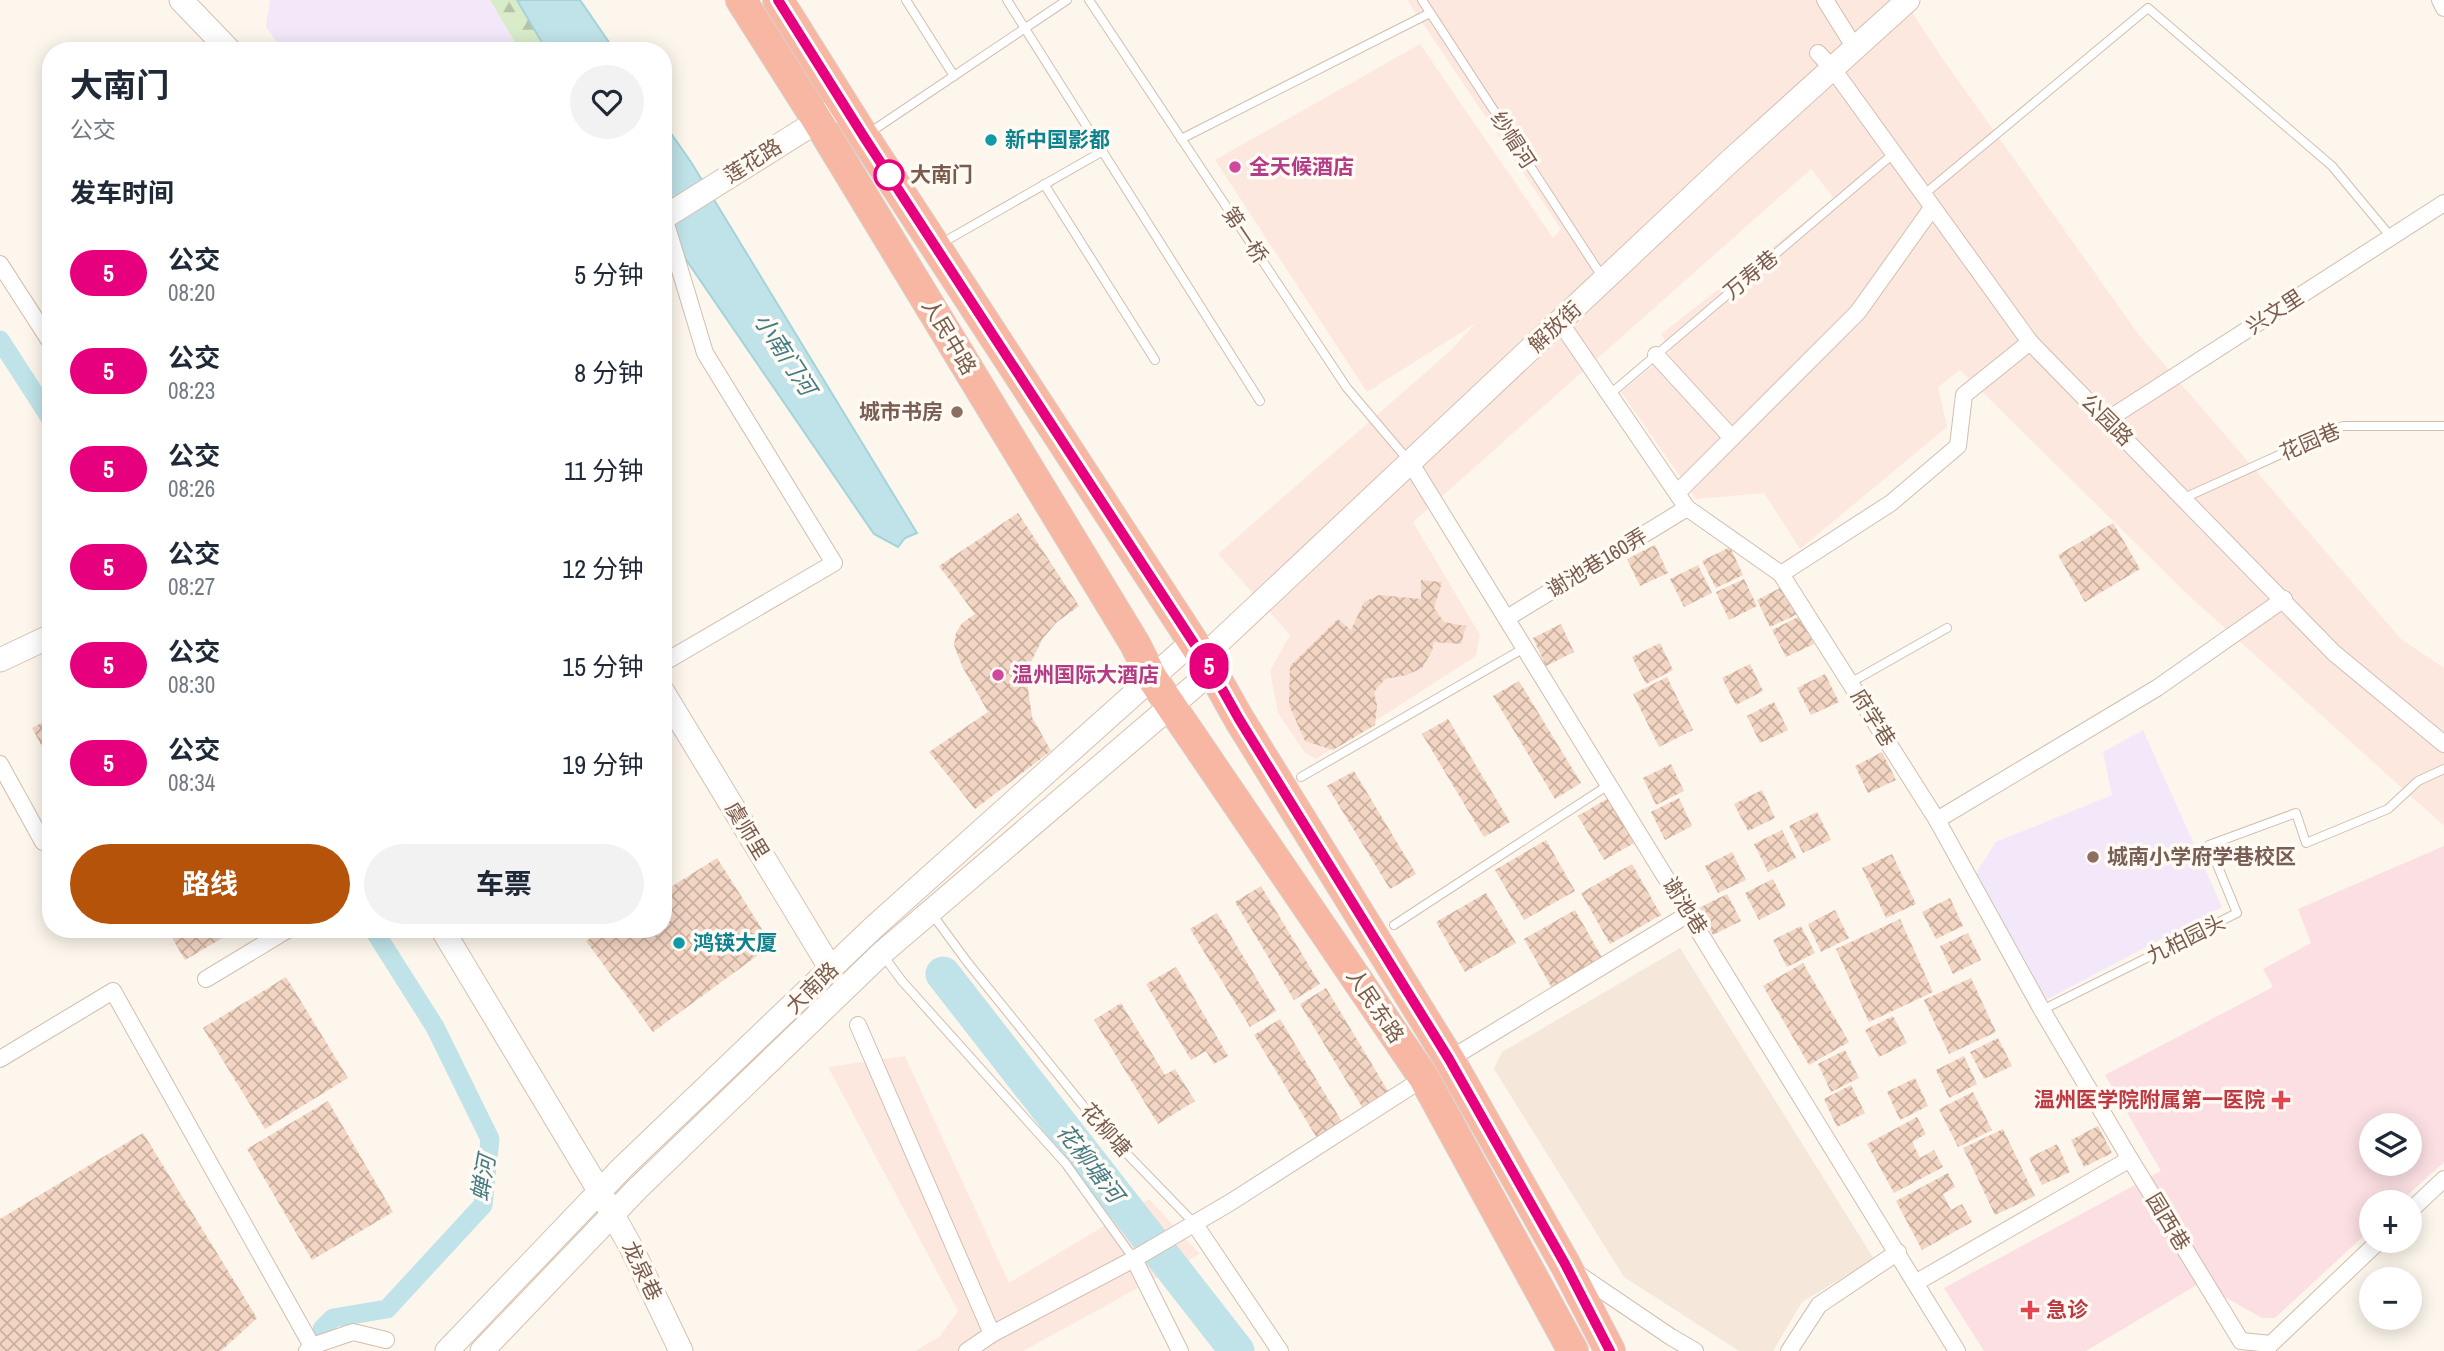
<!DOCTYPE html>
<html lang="zh">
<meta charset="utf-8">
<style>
:root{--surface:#fff;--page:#f2f2f3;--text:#1f2937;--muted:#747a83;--accent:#b45309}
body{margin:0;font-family:"Archivo Narrow","Noto Sans SC",sans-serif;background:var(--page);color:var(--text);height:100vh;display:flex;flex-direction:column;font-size:26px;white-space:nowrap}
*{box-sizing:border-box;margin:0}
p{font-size:23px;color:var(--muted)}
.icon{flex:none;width:38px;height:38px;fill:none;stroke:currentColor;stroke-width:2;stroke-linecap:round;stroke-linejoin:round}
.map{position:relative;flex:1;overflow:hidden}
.side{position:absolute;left:42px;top:42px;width:630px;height:896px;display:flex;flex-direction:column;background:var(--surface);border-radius:28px;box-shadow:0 4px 18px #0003}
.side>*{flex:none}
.badge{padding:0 14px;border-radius:23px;font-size:24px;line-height:46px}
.tools{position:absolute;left:2359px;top:1113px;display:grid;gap:14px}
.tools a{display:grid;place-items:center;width:63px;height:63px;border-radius:50%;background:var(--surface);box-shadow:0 4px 18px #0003;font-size:35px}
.map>.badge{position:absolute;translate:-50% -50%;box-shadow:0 0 0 4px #fff}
h2{padding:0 28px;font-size:26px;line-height:63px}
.round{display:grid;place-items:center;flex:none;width:74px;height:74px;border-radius:37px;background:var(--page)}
.head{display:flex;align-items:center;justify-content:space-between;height:119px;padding:0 28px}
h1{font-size:33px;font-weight:700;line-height:52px}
.cta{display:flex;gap:14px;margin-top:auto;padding:14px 28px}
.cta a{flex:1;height:80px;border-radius:42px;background:var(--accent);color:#fff;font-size:28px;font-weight:700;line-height:80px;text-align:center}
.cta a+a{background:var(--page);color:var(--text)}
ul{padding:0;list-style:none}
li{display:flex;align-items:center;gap:21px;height:98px;padding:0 28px}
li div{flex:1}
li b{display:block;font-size:26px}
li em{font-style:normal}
li .badge{min-width:77px;font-weight:700;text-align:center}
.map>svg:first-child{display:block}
.residential{fill:#f5e8da}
.commercial{fill:#fde8e0}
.education{fill:#f3e8fa}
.medical{fill:#fbdfe3;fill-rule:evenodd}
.forest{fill:url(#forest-firs)}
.water{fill:#bfe3e8;stroke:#a5d3da;stroke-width:2}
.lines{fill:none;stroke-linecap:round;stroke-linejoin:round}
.canal{stroke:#bfe3e8;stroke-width:19}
.river{stroke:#bfe3e8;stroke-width:35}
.building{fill:url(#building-cross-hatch)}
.lane-casing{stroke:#d1beb0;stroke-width:10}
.street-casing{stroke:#d1beb0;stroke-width:18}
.secondary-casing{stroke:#d6c0b0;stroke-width:25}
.highway-casing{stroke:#dad1cd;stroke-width:32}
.lane{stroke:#fff;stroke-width:8}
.street{stroke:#fff;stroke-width:16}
.secondary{stroke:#fff;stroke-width:23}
.highway{stroke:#f7b7a3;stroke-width:30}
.line-casing{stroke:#fff;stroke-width:16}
.line{stroke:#e6007e;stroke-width:10}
.culture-dot{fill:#0f9aa8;stroke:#fffaf3;stroke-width:2.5}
.hotel-dot{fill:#d1479c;stroke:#fffaf3;stroke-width:2.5}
.stop-dot{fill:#fff;stroke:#e6007e;stroke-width:3.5}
.education-dot{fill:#8d6e63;stroke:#fffaf3;stroke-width:2.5}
.health-dot{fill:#e0444e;stroke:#fffaf3;stroke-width:2.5}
.labels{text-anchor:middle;stroke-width:7;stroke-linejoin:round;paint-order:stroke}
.culture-label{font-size:21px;font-weight:bold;fill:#0d838f;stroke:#fffaf3;text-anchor:start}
.street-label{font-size:21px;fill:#7a5c4d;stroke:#fffaf3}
.hotel-label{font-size:21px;font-weight:bold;fill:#b23c85;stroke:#fffaf3;text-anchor:start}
.stop-label{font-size:21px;font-weight:bold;fill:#7a5c4d;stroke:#fffaf3;text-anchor:start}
.education-label{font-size:21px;font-weight:bold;fill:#785e54;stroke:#fffaf3;text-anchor:end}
.health-label{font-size:21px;font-weight:bold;fill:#be3a42;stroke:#fffaf3;text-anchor:end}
.water-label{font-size:23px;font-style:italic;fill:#437c86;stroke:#fffaf3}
</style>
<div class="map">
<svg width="2444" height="1351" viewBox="0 0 2444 1351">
<defs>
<pattern id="forest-firs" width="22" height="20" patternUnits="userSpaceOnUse" patternTransform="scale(1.75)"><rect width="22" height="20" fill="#d8ecc9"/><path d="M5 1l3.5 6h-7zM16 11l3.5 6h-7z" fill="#b4c2a5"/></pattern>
<pattern id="building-cross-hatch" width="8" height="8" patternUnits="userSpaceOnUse" patternTransform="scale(1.75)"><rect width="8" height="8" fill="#f3d5c3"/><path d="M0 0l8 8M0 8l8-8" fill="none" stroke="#cab0a1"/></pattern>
</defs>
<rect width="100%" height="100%" fill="#fdf6ec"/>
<path class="residential" d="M 1680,948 L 1874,1259 L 1802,1302 L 1773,1351 L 1739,1351 L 1624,1277 L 1494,1069 L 1502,1052 Z"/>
<g class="commercial">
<path d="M 1407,0 L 1904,0 L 1940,55 L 2139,335 L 2401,639 L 2444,668 L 2444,826 L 2186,593 L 1960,370 L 1938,387 L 1947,427 L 1800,549 L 1764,493 L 1696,499 L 1621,392 L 1671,351 L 1661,334 L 1834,199 L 1811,169 L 1413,522 L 1480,635 L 1476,656 L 1316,759 L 1305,753 L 1278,713 L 1270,671 L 1290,635 L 1218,554 L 1450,351 L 1476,323 L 1367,392 L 1215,160 L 1420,44 L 1553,238 L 1561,229 Z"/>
<path d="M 905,1056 L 1009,1283 L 1149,1199 L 1200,1254 L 1023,1351 L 915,1351 L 940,1336 L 958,1311 L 828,1067 Z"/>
</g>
<g class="education">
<path d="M 270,0 L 490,0 L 520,51 L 283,51 L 266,27 Z"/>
<path d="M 2143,730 L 2222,907 L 2044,1001 L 1976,873 L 1996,842 L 2112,795 L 2103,752 Z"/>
</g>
<path class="medical" d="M 2444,846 L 2444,1162 L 2400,1202 L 2371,1202 L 2371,1229 L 2275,1318 L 2262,1318 L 2200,1283 L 2086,1351 L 1984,1351 L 1944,1288 L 2161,1171 L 2105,1075 L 2273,987 L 2263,969 L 2311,943 L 2298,909 ZM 2371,1125 L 2410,1125 L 2410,1164 L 2371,1164 Z"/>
<path class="forest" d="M 490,0 L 517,0 L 547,51 L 520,51 Z"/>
<g class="water">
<path d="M 517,0 L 580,0 L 615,51 L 547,51 Z"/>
<path d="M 663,122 L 691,162 L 917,533 L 905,538 L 898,547 L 874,534 L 663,226 Z"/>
</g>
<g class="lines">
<g class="canal">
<path d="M 0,340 L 51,419"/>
<path d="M 322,1329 L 333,1318 L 387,1309 L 483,1205 L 490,1139 L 435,1027 L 373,929"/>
</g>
<path class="river" d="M 943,974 L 1237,1351"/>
</g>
<g class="building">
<path d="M 1018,513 L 1079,606 L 1057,622 L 1043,638 L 1031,662 L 1028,689 L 1032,717 L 1051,751 L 975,809 L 929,752 L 988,712 L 962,666 L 954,645 L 956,633 L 962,623 L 975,614 L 939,566 Z"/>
<path d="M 2113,523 L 2140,569 L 2085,602 L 2058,555 Z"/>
<path d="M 1655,545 L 1668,573 L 1640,586 L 1627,559 Z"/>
<path d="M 1730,547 L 1743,575 L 1716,588 L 1702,561 Z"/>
<path d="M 1698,565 L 1712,593 L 1684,607 L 1670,579 Z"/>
<path d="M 1744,579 L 1757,606 L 1729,620 L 1716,592 Z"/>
<path d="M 1421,580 L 1442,582 L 1434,608 L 1444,622 L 1466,626 L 1461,644 L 1434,642 L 1432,651 L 1422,668 L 1407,675 L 1385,679 L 1374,692 L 1377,705 L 1375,725 L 1333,750 L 1305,741 L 1289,705 L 1290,666 L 1338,619 L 1351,630 L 1364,602 L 1379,595 L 1421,599 Z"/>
<path d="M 1784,586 L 1798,614 L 1770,627 L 1757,600 Z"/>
<path d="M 1800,616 L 1814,644 L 1786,657 L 1772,630 Z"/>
<path d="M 1561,624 L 1574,652 L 1546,666 L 1533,638 Z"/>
<path d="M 1660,643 L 1673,670 L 1646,684 L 1632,657 Z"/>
<path d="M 1750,664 L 1763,691 L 1736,705 L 1722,678 Z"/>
<path d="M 1825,674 L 1839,702 L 1811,715 L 1797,688 Z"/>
<path d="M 1667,677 L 1693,730 L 1659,747 L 1633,694 Z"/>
<path d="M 1519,681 L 1581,783 L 1555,799 L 1493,696 Z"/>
<path d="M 1774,702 L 1788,730 L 1760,743 L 1747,716 Z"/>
<path d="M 51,718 L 51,763 L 32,728 Z"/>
<path d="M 1448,719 L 1510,822 L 1484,837 L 1422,734 Z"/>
<path d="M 1882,752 L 1896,780 L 1868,793 L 1855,766 Z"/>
<path d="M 1671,764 L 1684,791 L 1656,805 L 1643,778 Z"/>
<path d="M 1354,771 L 1416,874 L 1390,889 L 1327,786 Z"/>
<path d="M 1762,790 L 1775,818 L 1748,831 L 1734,804 Z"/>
<path d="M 1610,797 L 1636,842 L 1604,860 L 1578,816 Z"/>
<path d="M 1679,798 L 1692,826 L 1665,840 L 1651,812 Z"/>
<path d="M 1817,812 L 1831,840 L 1803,853 L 1789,826 Z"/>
<path d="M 1782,830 L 1796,858 L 1768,872 L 1754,844 Z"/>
<path d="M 1546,840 L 1575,891 L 1524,920 L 1495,870 Z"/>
<path d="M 1732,852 L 1746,880 L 1718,893 L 1705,866 Z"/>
<path d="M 1892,854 L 1916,904 L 1886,918 L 1862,868 Z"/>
<path d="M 717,858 L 772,945 L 653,1032 L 586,941 L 604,929 L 663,929 L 663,892 Z"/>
<path d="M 1632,864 L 1661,915 L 1610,944 L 1581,893 Z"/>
<path d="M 1773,879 L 1786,906 L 1759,920 L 1745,893 Z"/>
<path d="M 1261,886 L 1320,984 L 1294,1000 L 1235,902 Z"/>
<path d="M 1486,893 L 1516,943 L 1465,972 L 1436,922 Z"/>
<path d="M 1727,894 L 1741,921 L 1713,935 L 1699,908 Z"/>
<path d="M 1950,898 L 1963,926 L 1936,939 L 1922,912 Z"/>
<path d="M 1575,910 L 1604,961 L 1553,990 L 1524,939 Z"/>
<path d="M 1835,910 L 1849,938 L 1821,952 L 1808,924 Z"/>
<path d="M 1217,913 L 1276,1011 L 1250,1027 L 1190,929 Z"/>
<path d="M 1900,919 L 1933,992 L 1869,1022 L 1836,949 Z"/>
<path d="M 1801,926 L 1815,953 L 1787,967 L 1773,940 Z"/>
<path d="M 167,929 L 238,929 L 185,960 Z"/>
<path d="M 1968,933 L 1981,960 L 1953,974 L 1940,946 Z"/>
<path d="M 1803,963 L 1849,1042 L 1809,1065 L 1763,986 Z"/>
<path d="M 1176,967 L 1228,1056 L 1214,1064 L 1206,1051 L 1191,1060 L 1146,984 Z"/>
<path d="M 286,977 L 348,1078 L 265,1129 L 203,1028 Z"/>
<path d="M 1971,978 L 1996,1032 L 1949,1054 L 1924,1000 Z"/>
<path d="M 1326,988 L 1388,1091 L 1362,1107 L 1300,1004 Z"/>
<path d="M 1121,1003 L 1165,1075 L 1175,1069 L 1195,1101 L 1158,1124 L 1094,1020 Z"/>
<path d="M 1893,1016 L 1907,1043 L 1879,1057 L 1865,1030 Z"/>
<path d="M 1280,1019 L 1342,1122 L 1317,1138 L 1254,1035 Z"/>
<path d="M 1998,1038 L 2012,1066 L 1984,1079 L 1970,1052 Z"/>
<path d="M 1845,1050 L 1859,1078 L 1831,1092 L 1818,1064 Z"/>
<path d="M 1964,1056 L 1977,1084 L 1949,1098 L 1936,1070 Z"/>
<path d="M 1915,1078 L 1928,1106 L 1900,1120 L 1887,1092 Z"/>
<path d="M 1851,1085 L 1865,1113 L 1837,1127 L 1824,1099 Z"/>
<path d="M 1973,1092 L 1992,1130 L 1958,1147 L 1939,1109 Z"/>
<path d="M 328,1101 L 393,1212 L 312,1260 L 247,1149 Z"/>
<path d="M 1917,1117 L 1926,1134 L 1912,1142 L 1920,1158 L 1934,1150 L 1943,1167 L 1894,1193 L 1867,1144 Z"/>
<path d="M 2098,1126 L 2112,1153 L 2084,1167 L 2071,1140 Z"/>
<path d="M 2003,1129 L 2035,1196 L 1995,1215 L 1963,1148 Z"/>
<path d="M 143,1133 L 257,1318 L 221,1351 L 0,1351 L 0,1219 Z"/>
<path d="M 2057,1144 L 2070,1172 L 2042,1185 L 2029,1158 Z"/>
<path d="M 1948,1173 L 1955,1187 L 1943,1194 L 1951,1210 L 1962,1204 L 1972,1222 L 1922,1250 L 1896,1201 Z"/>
</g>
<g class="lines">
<g class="lane-casing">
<g id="lane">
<path d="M 906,0 L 954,76"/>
<path d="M 1007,0 L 1260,401"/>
<path d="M 1089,0 L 1347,388 L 1408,460"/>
<path d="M 1422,0 L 1603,278"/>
<path d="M 869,133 L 1067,0"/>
<path d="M 1181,139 L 1430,13"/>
<path d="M 1044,184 L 1155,360"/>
<path d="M 1922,196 L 2148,8 L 2332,166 L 2391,237"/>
<path d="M 942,243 L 1103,151"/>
<path d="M 1609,395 L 1892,155"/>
<path d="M 2184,498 L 2343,426 L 2444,426"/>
<path d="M 1850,683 L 1947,628"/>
<path d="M 1301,777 L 1526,647"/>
<path d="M 932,914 L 968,963 L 1098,1124 L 1194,1223"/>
<path d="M 1394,925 L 1610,784"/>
<path d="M 882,954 L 902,981 L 1066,1164 L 1134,1259"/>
<path d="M 2042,1010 L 2237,913 L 2209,845 L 2296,813 L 2306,843 L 2388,809 L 2418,781 L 2444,769"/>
</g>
</g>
<g class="street-casing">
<g id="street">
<path d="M 1825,0 L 1855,48"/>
<path d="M 2440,0 L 2444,8"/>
<path d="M 1818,53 L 1833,69 L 2030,342 L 2334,653 L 2444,744"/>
<path d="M 0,264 L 51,343"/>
<path d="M 1560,322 L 1687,508 L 1781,574 L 1937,820 L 2042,1010 L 2130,1159"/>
<path d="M 1656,355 L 1732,438"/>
<path d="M 2107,420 L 2444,203"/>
<path d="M 1410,462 L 1957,1351"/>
<path d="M 1677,493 L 1858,312 L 1932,208"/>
<path d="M 1781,574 L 1891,503 L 1958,446 L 1964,395 L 2030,342"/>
<path d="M 1507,618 L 1687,508"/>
<path d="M 663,663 L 834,563 L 705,353 L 664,217"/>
<path d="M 0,764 L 43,842 L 51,842"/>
<path d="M 1937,820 L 2157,688 L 2284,599"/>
<path d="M 206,979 L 289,929"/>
<path d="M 858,1025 L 992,1334"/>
<path d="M 0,1059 L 113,991 L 312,1346"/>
<path d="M 1445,1062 L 1690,913"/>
<path d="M 2410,1211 L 2444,1179"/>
<path d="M 1194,1223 L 1280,1351"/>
<path d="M 1134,1259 L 1180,1351"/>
<path d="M 1575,1272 L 1671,1337 L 1695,1351"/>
<path d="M 1917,1282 L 2130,1159 L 2241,1341 L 2271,1344 L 2379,1241"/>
<path d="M 307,1351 L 312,1346 L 353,1332 L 386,1340"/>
<path d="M 967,1351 L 992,1334 L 1134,1259 L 1231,1202 L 1427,1076"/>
<path d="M 1789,1351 L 1819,1305 L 1898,1252"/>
</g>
</g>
<g class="secondary-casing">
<g id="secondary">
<path d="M 181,0 L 230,51"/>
<path d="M 663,218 L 832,112"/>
<path d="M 1203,657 L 1728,163 L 1908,0"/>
<path d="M 0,660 L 51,636"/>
<path d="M 663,692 L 831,969"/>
<path d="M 442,929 L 600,1192 L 632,1249 L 681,1351"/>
<path d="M 447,1351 L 623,1167 L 874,927 L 1192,642"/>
<path d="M 482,1351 L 637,1189 L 882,953 L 1212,671"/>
</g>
</g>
<g class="highway-casing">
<g id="highway">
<path d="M 741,0 L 817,120 L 1135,644 L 1152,678 L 1424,1078 L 1573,1351"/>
<path d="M 778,0 L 864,137 L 1212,671 L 1239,719 L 1449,1059 L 1565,1264 L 1610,1351"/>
</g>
</g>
<use href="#lane" class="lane"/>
<use href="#street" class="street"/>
<use href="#secondary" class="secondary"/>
<use href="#highway" class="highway"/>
</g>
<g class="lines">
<g class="line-casing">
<path id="line" d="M 778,0 L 864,137 L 1212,671 L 1239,719 L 1449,1059 L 1565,1264 L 1610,1351"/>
</g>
<use href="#line" class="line"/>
</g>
<g class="culture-dot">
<circle cx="991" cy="140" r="7"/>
<circle cx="679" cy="943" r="7"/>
</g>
<g class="hotel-dot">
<circle cx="1235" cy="167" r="7"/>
<circle cx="998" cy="675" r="7"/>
</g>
<circle class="stop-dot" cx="889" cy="175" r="14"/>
<g class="education-dot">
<circle cx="957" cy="412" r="7"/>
<circle cx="2093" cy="857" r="7"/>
</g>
<g class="health-dot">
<path d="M2277.5 1089.5h7v7h7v7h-7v7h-7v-7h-7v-7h7z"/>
<path d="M2026.5 1299.5h7v7h7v7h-7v7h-7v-7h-7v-7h7z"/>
</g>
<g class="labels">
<g class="culture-label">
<text x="1005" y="147">新中国影都</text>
<text x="693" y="950">鸿锳大厦</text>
</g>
<g class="street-label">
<text transform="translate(1513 140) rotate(57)" y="7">纱帽河</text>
<text transform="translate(753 161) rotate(-32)" y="7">莲花路</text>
<text transform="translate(1245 235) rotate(56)" y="7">第一桥</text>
<text transform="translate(1751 275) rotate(-40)" y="7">万寿巷</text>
<text transform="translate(2275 312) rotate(-33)" y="7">兴文里</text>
<text transform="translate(1555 327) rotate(-43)" y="7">解放街</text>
<text transform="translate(949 337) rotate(59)" y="7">人民中路</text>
<text transform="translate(2107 420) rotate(45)" y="7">公园路</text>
<text transform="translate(2310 442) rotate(-23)" y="7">花园巷</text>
<text transform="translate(1597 563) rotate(-31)" y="7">谢池巷160弄</text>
<text transform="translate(1873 718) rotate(58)" y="7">府学巷</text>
<text transform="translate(747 831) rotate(59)" y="7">虞师里</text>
<text transform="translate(1685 906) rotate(58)" y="7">谢池巷</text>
<text transform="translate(2186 939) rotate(-26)" y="7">九柏园头</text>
<text transform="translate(812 988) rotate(-44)" y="7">大南路</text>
<text transform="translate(1375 1006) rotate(56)" y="7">人民东路</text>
<text transform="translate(1106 1130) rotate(48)" y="7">花柳塘</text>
<text transform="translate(2168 1222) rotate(59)" y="7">园西巷</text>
<text transform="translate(642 1271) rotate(64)" y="7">龙泉巷</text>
</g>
<g class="hotel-label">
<text x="1249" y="174">全天候酒店</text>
<text x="1012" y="682">温州国际大酒店</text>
</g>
<g class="stop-label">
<text x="910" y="182">大南门</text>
</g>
<g class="education-label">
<text x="943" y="419">城市书房</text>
<text x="2107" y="864" text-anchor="start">城南小学府学巷校区</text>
</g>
<g class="health-label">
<text x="2265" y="1107">温州医学院附属第一医院</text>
<text x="2046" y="1317" text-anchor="start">急诊</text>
</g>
<g class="water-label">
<text transform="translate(785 354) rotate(57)" y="8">小南门河</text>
<text transform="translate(1090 1163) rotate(52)" y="8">花柳塘河</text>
<text transform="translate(483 1178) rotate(-80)" y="8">蝉河</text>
</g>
</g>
</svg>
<div class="tools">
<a><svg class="icon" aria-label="layers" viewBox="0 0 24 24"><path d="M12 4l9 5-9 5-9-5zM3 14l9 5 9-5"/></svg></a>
<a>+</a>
<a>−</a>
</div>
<b class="badge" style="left:1209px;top:666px;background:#e6007e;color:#fff">5</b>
<section class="side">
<div class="head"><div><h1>大南门</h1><p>公交</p></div><a class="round"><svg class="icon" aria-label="heart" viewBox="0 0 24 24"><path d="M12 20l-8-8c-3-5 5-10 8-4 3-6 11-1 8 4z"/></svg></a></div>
<h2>发车时间</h2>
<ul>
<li><span class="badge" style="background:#e6007e;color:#fff">5</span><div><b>公交</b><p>08:20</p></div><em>5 分钟</em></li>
<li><span class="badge" style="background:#e6007e;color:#fff">5</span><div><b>公交</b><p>08:23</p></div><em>8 分钟</em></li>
<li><span class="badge" style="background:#e6007e;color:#fff">5</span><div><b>公交</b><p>08:26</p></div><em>11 分钟</em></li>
<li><span class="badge" style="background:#e6007e;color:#fff">5</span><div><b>公交</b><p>08:27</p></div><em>12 分钟</em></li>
<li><span class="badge" style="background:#e6007e;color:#fff">5</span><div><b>公交</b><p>08:30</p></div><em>15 分钟</em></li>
<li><span class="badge" style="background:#e6007e;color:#fff">5</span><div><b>公交</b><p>08:34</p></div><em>19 分钟</em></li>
</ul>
<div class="cta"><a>路线</a><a>车票</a></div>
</section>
</div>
